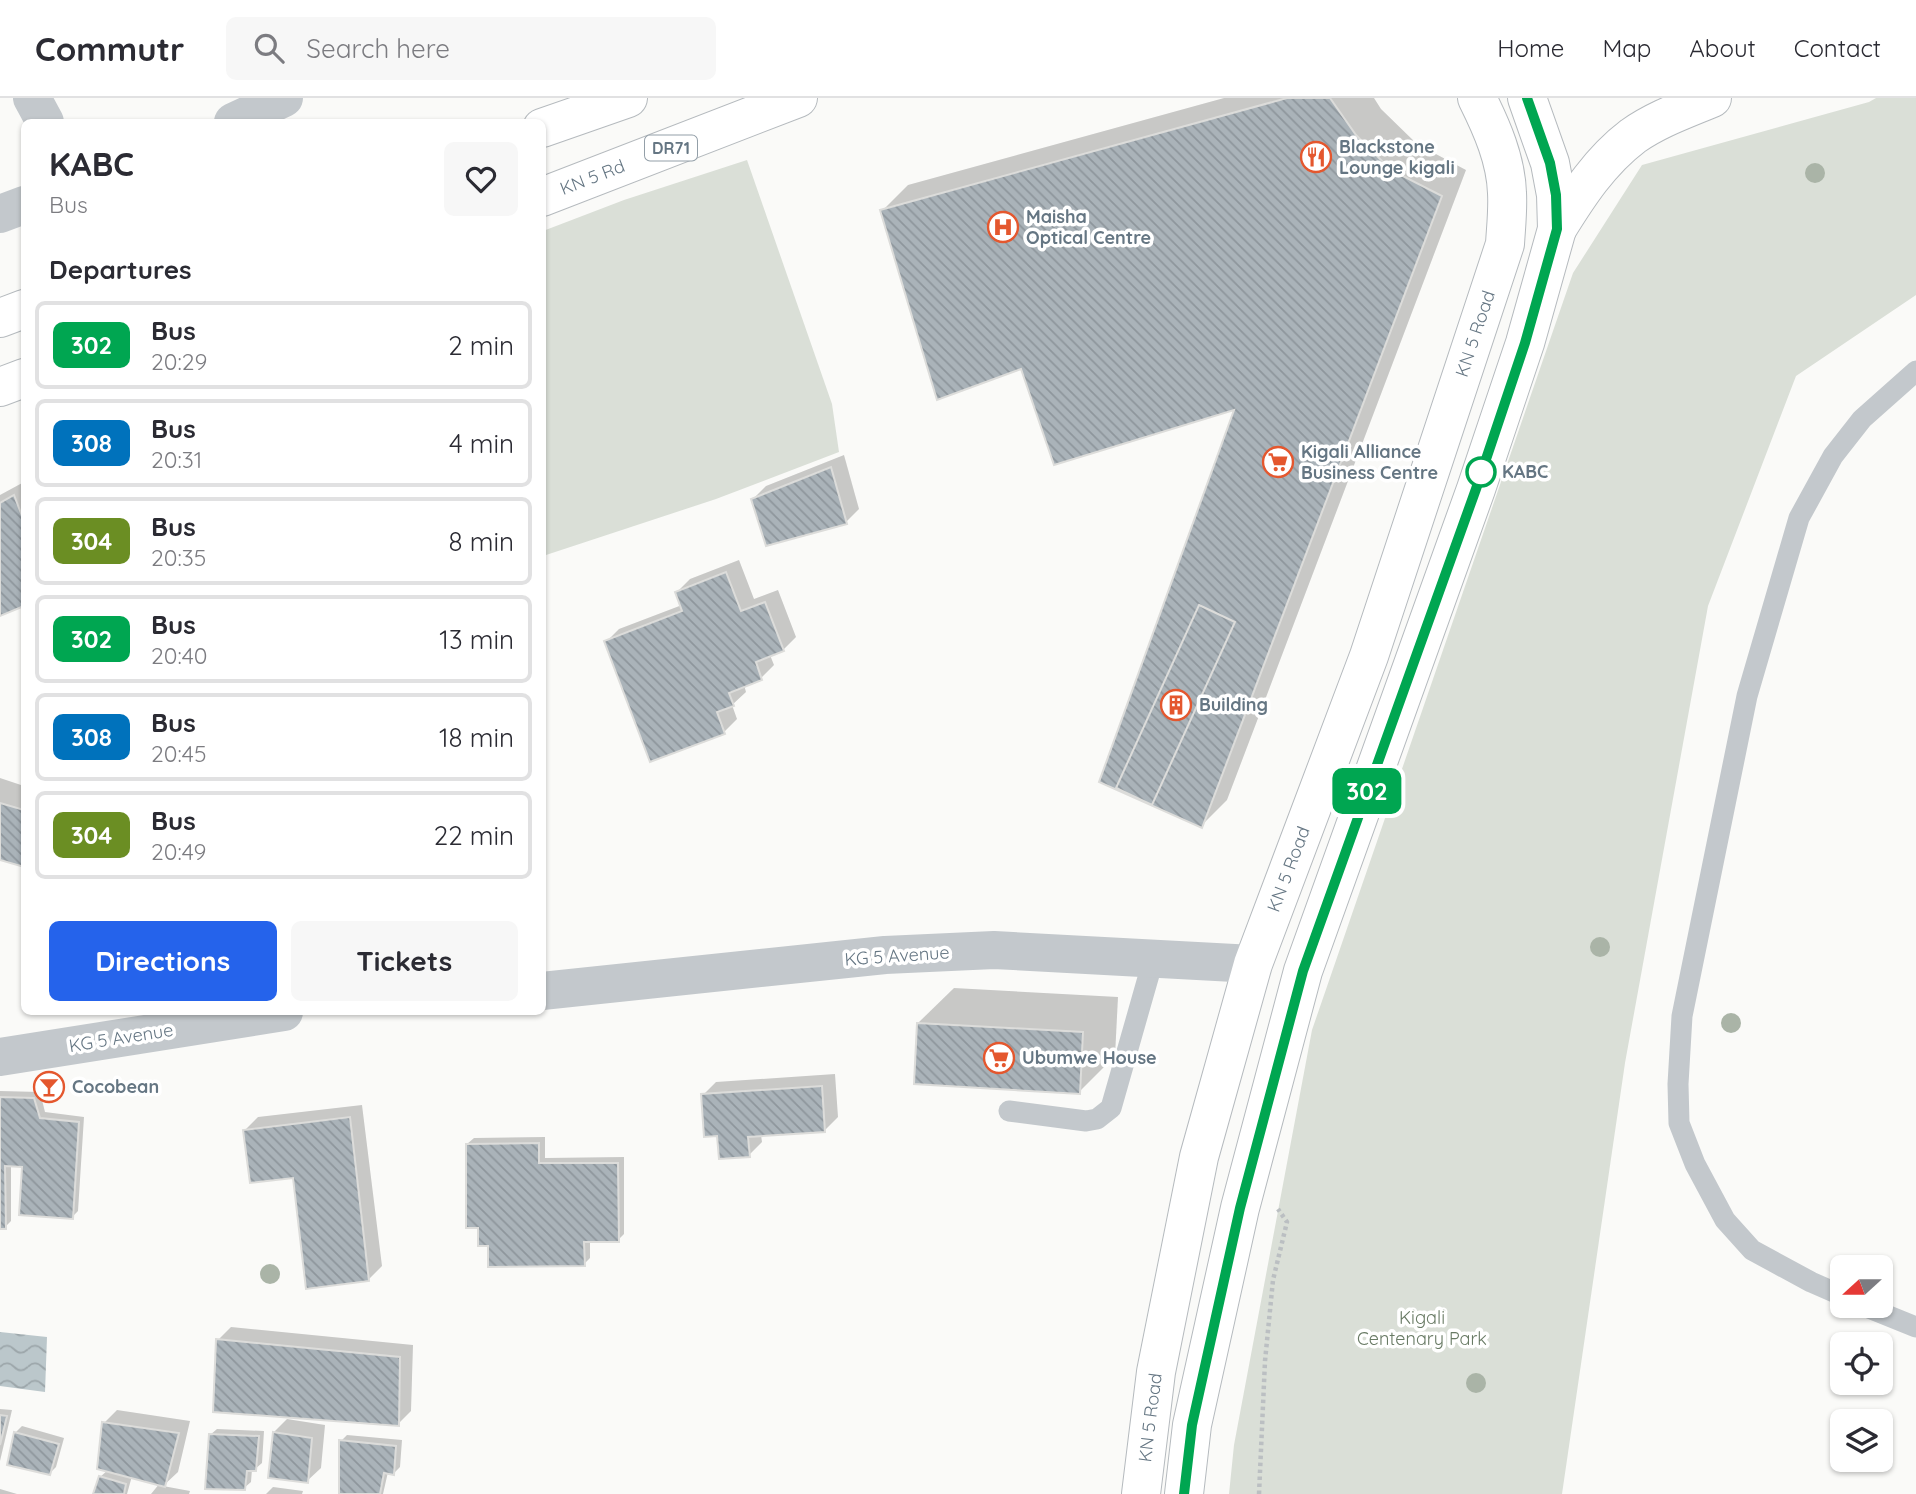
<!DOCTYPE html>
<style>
:root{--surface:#fff;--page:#f7f7f7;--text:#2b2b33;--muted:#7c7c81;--line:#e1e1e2;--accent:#2563eb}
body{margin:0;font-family:Quicksand,sans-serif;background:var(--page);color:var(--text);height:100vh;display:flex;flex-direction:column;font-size:26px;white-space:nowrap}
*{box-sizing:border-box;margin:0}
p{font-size:23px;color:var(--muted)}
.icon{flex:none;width:38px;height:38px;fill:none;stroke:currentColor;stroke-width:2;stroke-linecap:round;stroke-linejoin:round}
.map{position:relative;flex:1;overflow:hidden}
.sheet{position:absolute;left:21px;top:21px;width:525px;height:896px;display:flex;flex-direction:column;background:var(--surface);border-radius:10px;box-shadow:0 2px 5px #0004}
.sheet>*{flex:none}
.badge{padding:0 14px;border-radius:10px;font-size:24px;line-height:46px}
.needle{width:46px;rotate:249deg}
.tools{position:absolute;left:1830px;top:1157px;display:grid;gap:14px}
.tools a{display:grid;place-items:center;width:63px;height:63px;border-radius:10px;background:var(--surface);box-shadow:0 2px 5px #0004;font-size:35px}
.map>.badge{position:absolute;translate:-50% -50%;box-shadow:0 0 0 4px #fff}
h2{padding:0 28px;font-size:26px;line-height:63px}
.round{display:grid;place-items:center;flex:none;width:74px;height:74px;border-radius:10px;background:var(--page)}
.overview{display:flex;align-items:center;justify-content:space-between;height:119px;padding:0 28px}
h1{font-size:33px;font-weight:700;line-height:52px}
.cta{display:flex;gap:14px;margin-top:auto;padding:14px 28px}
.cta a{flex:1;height:80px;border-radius:10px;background:var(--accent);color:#fff;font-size:28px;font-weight:700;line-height:80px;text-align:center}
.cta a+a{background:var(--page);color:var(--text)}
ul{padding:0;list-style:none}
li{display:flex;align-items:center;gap:21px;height:88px;margin:0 14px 10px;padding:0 14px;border:4px solid var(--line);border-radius:10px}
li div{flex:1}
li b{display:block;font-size:26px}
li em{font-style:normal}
li .badge{min-width:77px;font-weight:700;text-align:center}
header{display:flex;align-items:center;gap:42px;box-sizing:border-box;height:98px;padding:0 35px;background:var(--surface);border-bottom:2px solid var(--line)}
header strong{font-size:33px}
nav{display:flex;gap:38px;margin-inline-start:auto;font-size:24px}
.search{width:490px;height:63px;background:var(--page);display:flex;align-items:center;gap:18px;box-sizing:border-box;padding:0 24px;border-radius:10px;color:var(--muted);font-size:26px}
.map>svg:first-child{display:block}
.green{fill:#dadfd7}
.water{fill:url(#water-waves)}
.shadow{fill:#0003}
.building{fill:url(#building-back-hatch);stroke:#dcdcda;stroke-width:2}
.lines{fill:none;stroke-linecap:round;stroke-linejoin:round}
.primary-casing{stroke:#b5babe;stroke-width:40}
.path{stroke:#bbbfc2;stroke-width:4.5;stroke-dasharray:3.5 3.5;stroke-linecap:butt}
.service{stroke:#c3c8cc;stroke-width:21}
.minor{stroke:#c3c8cc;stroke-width:38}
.primary{stroke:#fff;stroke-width:38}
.tree{fill:#aab4a7}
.line-casing{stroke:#fff;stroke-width:16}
.line{stroke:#00a651;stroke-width:10}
.stop-dot{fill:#fff;stroke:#00a651;stroke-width:3.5}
.labels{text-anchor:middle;stroke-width:7;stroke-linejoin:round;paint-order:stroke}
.shield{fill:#fff;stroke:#939fa8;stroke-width:2}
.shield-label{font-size:16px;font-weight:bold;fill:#657683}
.poi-label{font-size:18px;font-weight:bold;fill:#657683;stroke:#fff;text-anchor:start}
.street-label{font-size:18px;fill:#657683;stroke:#fff}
.stop-label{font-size:18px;font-weight:bold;fill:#657683;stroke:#fff;text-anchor:start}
.park-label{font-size:18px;fill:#687a64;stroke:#fff}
</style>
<header>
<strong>Commutr</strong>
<div class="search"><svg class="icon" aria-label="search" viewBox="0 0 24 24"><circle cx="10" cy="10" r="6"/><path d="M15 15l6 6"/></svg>Search here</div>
<nav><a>Home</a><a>Map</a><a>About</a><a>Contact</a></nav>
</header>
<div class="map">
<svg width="1916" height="1396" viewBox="0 0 1916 1396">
<defs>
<pattern id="water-waves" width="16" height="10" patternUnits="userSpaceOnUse" patternTransform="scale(1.75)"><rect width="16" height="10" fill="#bbc7cb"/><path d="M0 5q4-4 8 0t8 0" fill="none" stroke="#9ca6aa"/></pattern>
<pattern id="building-back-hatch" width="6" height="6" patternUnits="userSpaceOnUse" patternTransform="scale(1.75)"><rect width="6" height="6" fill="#aab3b9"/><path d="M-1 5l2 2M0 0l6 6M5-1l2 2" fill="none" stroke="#8e969c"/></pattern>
</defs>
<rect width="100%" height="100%" fill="#fafaf8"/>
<g class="green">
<path d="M 1876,0 L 1916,0 L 1916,197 L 1796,278 L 1708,508 L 1625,965 L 1562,1396 L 1229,1396 L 1234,1347 L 1312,932 L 1573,175 L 1642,67 L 1869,4 Z"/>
<path d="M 747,62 L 832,306 L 839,354 L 716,401 L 543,458 L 543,133 L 624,102 Z"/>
</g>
<path class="water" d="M 0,1234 L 47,1239 L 45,1294 L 0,1288 Z"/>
<g class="shadow">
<path d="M 1224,0 L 1374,0 L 1381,11 L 1417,46 L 1466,72 L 1227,702 L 1201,728 L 1236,309 L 1022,269 L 882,113 L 908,87 Z"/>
<path d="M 844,357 L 859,411 L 846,424 L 753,401 L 766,388 Z"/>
<path d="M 24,384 L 24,506 L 0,516 L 0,397 Z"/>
<path d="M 739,462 L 754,501 L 778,492 L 796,539 L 783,552 L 770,557 L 774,567 L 761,580 L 744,587 L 746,594 L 732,607 L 737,621 L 724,634 L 606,544 L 619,531 L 682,507 L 677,494 L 690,481 Z"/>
<path d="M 0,680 L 24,688 L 24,767 L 0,760 Z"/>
<path d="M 954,890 L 1118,899 L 1115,958 L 1079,994 L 918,925 Z"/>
<path d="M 835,976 L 838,1019 L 825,1032 L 761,1037 L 762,1044 L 749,1057 L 703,997 L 716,984 Z"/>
<path d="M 0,993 L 40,994 L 45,1014 L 84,1019 L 78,1113 L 72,1119 L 24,1067 L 11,1067 L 11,1123 L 5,1129 L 0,1129 Z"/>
<path d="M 362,1007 L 382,1168 L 368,1182 L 295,1078 L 245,1032 L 258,1019 Z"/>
<path d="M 545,1039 L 545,1060 L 624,1059 L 624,1136 L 618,1142 L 590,1142 L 590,1160 L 584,1166 L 490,1146 L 480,1128 L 467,1046 L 474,1040 Z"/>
<path d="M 231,1229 L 413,1247 L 411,1313 L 398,1326 L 218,1242 Z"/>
<path d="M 0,1311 L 12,1312 L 0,1363 Z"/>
<path d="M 117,1312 L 190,1323 L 178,1374 L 163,1388 L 190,1393 L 189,1396 L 151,1396 L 160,1385 L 132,1378 L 127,1396 L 94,1396 L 100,1379 L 108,1372 L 104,1325 Z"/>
<path d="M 287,1321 L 325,1327 L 321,1370 L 307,1383 L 274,1334 Z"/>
<path d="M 22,1328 L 64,1340 L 56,1369 L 50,1375 L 9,1365 L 16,1334 Z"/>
<path d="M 217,1331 L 264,1333 L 262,1365 L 255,1371 L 252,1371 L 251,1384 L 244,1390 L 210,1337 Z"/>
<path d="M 347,1337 L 402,1342 L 400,1369 L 394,1375 L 388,1374 L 383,1396 L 349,1396 L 341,1343 Z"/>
<path d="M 273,1389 L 303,1393 L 302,1396 L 266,1396 Z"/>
<path d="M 0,1391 L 17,1396 L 0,1396 Z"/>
</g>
<g class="building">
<path d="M 1287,0 L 1330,0 L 1356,37 L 1391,72 L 1442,98 L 1202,730 L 1099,684 L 1234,312 L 1054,367 L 1021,271 L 937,302 L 880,112 Z"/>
<path d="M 831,369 L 847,426 L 766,448 L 751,401 Z"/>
<path d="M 14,397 L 24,423 L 24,508 L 0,518 L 0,405 Z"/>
<path d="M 726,474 L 741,513 L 765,504 L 784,553 L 756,564 L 762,582 L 729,595 L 734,608 L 717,614 L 725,636 L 650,664 L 604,543 L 682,513 L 675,494 Z"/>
<path d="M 1199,507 L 1235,524 L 1152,707 L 1116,690 Z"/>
<path d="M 0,705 L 24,712 L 24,769 L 0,762 Z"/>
<path d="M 917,925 L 1083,934 L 1080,996 L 914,986 Z"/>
<path d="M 822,988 L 825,1034 L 748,1039 L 750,1059 L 719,1061 L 717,1038 L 704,1039 L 701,996 Z"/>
<path d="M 0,999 L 34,1000 L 40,1020 L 79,1024 L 73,1121 L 19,1117 L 22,1069 L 5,1068 L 6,1131 L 0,1131 Z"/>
<path d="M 350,1019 L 369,1183 L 306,1191 L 293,1080 L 250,1085 L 243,1032 Z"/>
<path d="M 539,1045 L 539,1065 L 618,1065 L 619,1144 L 584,1144 L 585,1168 L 488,1169 L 488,1148 L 478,1148 L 478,1130 L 466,1130 L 466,1046 Z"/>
<path d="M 216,1241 L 400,1259 L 399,1328 L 213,1314 Z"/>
<path d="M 0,1317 L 7,1318 L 0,1347 Z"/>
<path d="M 102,1324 L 179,1335 L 165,1389 L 97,1371 Z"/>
<path d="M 14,1334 L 59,1346 L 50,1377 L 7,1367 Z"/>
<path d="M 273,1334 L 312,1340 L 308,1385 L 268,1380 Z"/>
<path d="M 209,1336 L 259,1338 L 256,1373 L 247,1373 L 245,1392 L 205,1391 Z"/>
<path d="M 339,1342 L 396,1348 L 394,1377 L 384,1375 L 380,1396 L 339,1396 Z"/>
<path d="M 99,1378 L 126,1386 L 124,1396 L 93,1396 Z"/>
</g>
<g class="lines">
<g class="primary-casing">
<g id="primary">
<path d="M 542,30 L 628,0"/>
<path id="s1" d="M 542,99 L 798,0"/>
<path d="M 1557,131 C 1578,97 1600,63 1633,38 C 1657,21 1686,11 1712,0"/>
<path d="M 0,220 L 24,211"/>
<path d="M 0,289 L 24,280"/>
<path id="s2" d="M 1141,1396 L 1156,1274 L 1199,1059 L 1253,866 L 1369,558 L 1505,146 C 1506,129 1508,112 1507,95 C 1506,62 1492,30 1477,0"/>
<path d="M 1184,1396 L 1192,1327 L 1240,1110 L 1303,873 L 1476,391 L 1525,245 L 1557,131 L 1556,97 L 1550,65 L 1527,0"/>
</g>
</g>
<path class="path" d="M 1259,1396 L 1265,1263 L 1273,1182 L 1287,1124 L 1278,1111"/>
<g class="service">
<path d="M 1009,1013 L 1086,1023 L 1097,1021 L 1111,1010 L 1154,859"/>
<path d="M 1843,1198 L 1811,1184 L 1752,1152 L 1725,1122 L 1695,1066 L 1679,1025 L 1678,986 L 1682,918 L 1747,598 L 1799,420 L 1833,358 L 1862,321 L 1916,273"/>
<path d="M 1864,1208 L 1916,1229"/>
</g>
<g class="minor">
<path d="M 32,0 L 45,24"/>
<path d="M 233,24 L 284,0"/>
<path d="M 0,116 L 24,107"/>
<path d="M 542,893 L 885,857 L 994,852 L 1253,866"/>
<path d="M 0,959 L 284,914"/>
</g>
<use href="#primary" class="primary"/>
</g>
<g class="tree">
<circle cx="1815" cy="75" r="10"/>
<circle cx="1600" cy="849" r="10"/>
<circle cx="1731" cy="925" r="10"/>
<circle cx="270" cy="1176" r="10"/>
<circle cx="1476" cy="1285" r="10"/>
</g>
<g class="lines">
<g class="line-casing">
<path id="line" d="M 1184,1396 L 1192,1327 L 1240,1110 L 1303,873 L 1476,391 L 1525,245 L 1557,131 L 1556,97 L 1550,65 L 1527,0"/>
</g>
<use href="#line" class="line"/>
</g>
<defs>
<g id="restaurant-ring" transform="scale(1.575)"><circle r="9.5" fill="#fff" stroke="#e4572e" stroke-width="1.5"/><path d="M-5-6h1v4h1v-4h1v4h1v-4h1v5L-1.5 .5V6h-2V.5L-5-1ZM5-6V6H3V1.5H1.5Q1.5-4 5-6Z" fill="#e4572e"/></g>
<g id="hospital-ring" transform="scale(1.575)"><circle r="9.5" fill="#fff" stroke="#e4572e" stroke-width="1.5"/><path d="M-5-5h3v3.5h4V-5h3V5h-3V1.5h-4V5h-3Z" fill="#e4572e"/></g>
<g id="supermarket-ring" transform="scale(1.575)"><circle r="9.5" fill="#fff" stroke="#e4572e" stroke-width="1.5"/><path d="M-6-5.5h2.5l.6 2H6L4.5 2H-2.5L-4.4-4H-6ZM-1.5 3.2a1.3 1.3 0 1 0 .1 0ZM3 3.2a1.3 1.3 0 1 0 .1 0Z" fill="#e4572e"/></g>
<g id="building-ring" transform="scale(1.575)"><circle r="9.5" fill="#fff" stroke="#e4572e" stroke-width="1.5"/><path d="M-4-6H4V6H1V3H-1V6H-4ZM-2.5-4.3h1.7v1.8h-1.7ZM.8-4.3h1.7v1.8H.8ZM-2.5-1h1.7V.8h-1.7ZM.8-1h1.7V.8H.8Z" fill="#e4572e"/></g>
<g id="bar-ring" transform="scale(1.575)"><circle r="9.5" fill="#fff" stroke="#e4572e" stroke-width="1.5"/><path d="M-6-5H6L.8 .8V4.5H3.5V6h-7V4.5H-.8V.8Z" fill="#e4572e"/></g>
</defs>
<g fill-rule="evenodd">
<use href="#restaurant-ring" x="1316" y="59"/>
<use href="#hospital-ring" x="1003" y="129"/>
<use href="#supermarket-ring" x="1278" y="364"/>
<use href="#building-ring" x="1176" y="607"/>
<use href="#supermarket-ring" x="999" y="960"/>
<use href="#bar-ring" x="49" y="989"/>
</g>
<circle class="stop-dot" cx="1481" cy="374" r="14"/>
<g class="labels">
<rect class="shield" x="645" y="37.5" width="52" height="25" rx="5"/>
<g class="shield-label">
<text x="671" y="56">DR71</text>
</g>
<g class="poi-label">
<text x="1339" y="55">Blackstone<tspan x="1339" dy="21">Lounge kigali</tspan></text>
<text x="1026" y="125">Maisha<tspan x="1026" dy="21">Optical Centre</tspan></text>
<text x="1301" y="360">Kigali Alliance<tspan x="1301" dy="21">Business Centre</tspan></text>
<text x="1199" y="613">Building</text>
<text x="1022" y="966">Ubumwe House</text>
<text x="72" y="995">Cocobean</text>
</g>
<g class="street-label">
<text dy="6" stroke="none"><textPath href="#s1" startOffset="54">KN 5 Rd</textPath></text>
<text dy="6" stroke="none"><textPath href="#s2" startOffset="1211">KN 5 Road</textPath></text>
<text dy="6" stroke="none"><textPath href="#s2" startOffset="644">KN 5 Road</textPath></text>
<text transform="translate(897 858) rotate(-4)" y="6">KG 5 Avenue</text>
<text transform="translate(121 940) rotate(-9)" y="6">KG 5 Avenue</text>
<text dy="6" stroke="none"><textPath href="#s2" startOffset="77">KN 5 Road</textPath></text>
</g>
<g class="stop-label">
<text x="1502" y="380">KABC</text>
</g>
<g class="park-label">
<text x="1422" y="1226">Kigali<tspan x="1422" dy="21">Centenary Park</tspan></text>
</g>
</g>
</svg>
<div class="tools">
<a><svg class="needle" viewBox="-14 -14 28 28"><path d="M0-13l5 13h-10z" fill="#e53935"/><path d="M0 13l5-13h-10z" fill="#7c7c81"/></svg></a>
<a><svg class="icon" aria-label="locate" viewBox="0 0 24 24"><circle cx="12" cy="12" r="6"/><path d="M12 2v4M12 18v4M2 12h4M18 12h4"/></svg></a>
<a><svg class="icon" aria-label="layers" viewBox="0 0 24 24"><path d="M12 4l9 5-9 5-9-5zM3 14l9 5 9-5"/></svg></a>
</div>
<b class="badge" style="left:1367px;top:693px;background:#00a651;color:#fff">302</b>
<section class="sheet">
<div class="overview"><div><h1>KABC</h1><p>Bus</p></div><a class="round"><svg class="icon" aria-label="heart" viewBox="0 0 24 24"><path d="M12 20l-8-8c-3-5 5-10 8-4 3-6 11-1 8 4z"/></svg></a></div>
<h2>Departures</h2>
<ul>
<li><span class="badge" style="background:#00a651;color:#fff">302</span><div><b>Bus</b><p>20:29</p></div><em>2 min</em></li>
<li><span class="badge" style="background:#0072bc;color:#fff">308</span><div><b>Bus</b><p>20:31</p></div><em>4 min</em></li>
<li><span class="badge" style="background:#6b8e23;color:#fff">304</span><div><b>Bus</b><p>20:35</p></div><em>8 min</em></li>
<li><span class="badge" style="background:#00a651;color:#fff">302</span><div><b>Bus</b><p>20:40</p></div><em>13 min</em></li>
<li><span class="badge" style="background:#0072bc;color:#fff">308</span><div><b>Bus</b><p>20:45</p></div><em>18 min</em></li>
<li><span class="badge" style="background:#6b8e23;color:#fff">304</span><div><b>Bus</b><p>20:49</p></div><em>22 min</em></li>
</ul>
<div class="cta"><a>Directions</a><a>Tickets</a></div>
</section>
</div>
